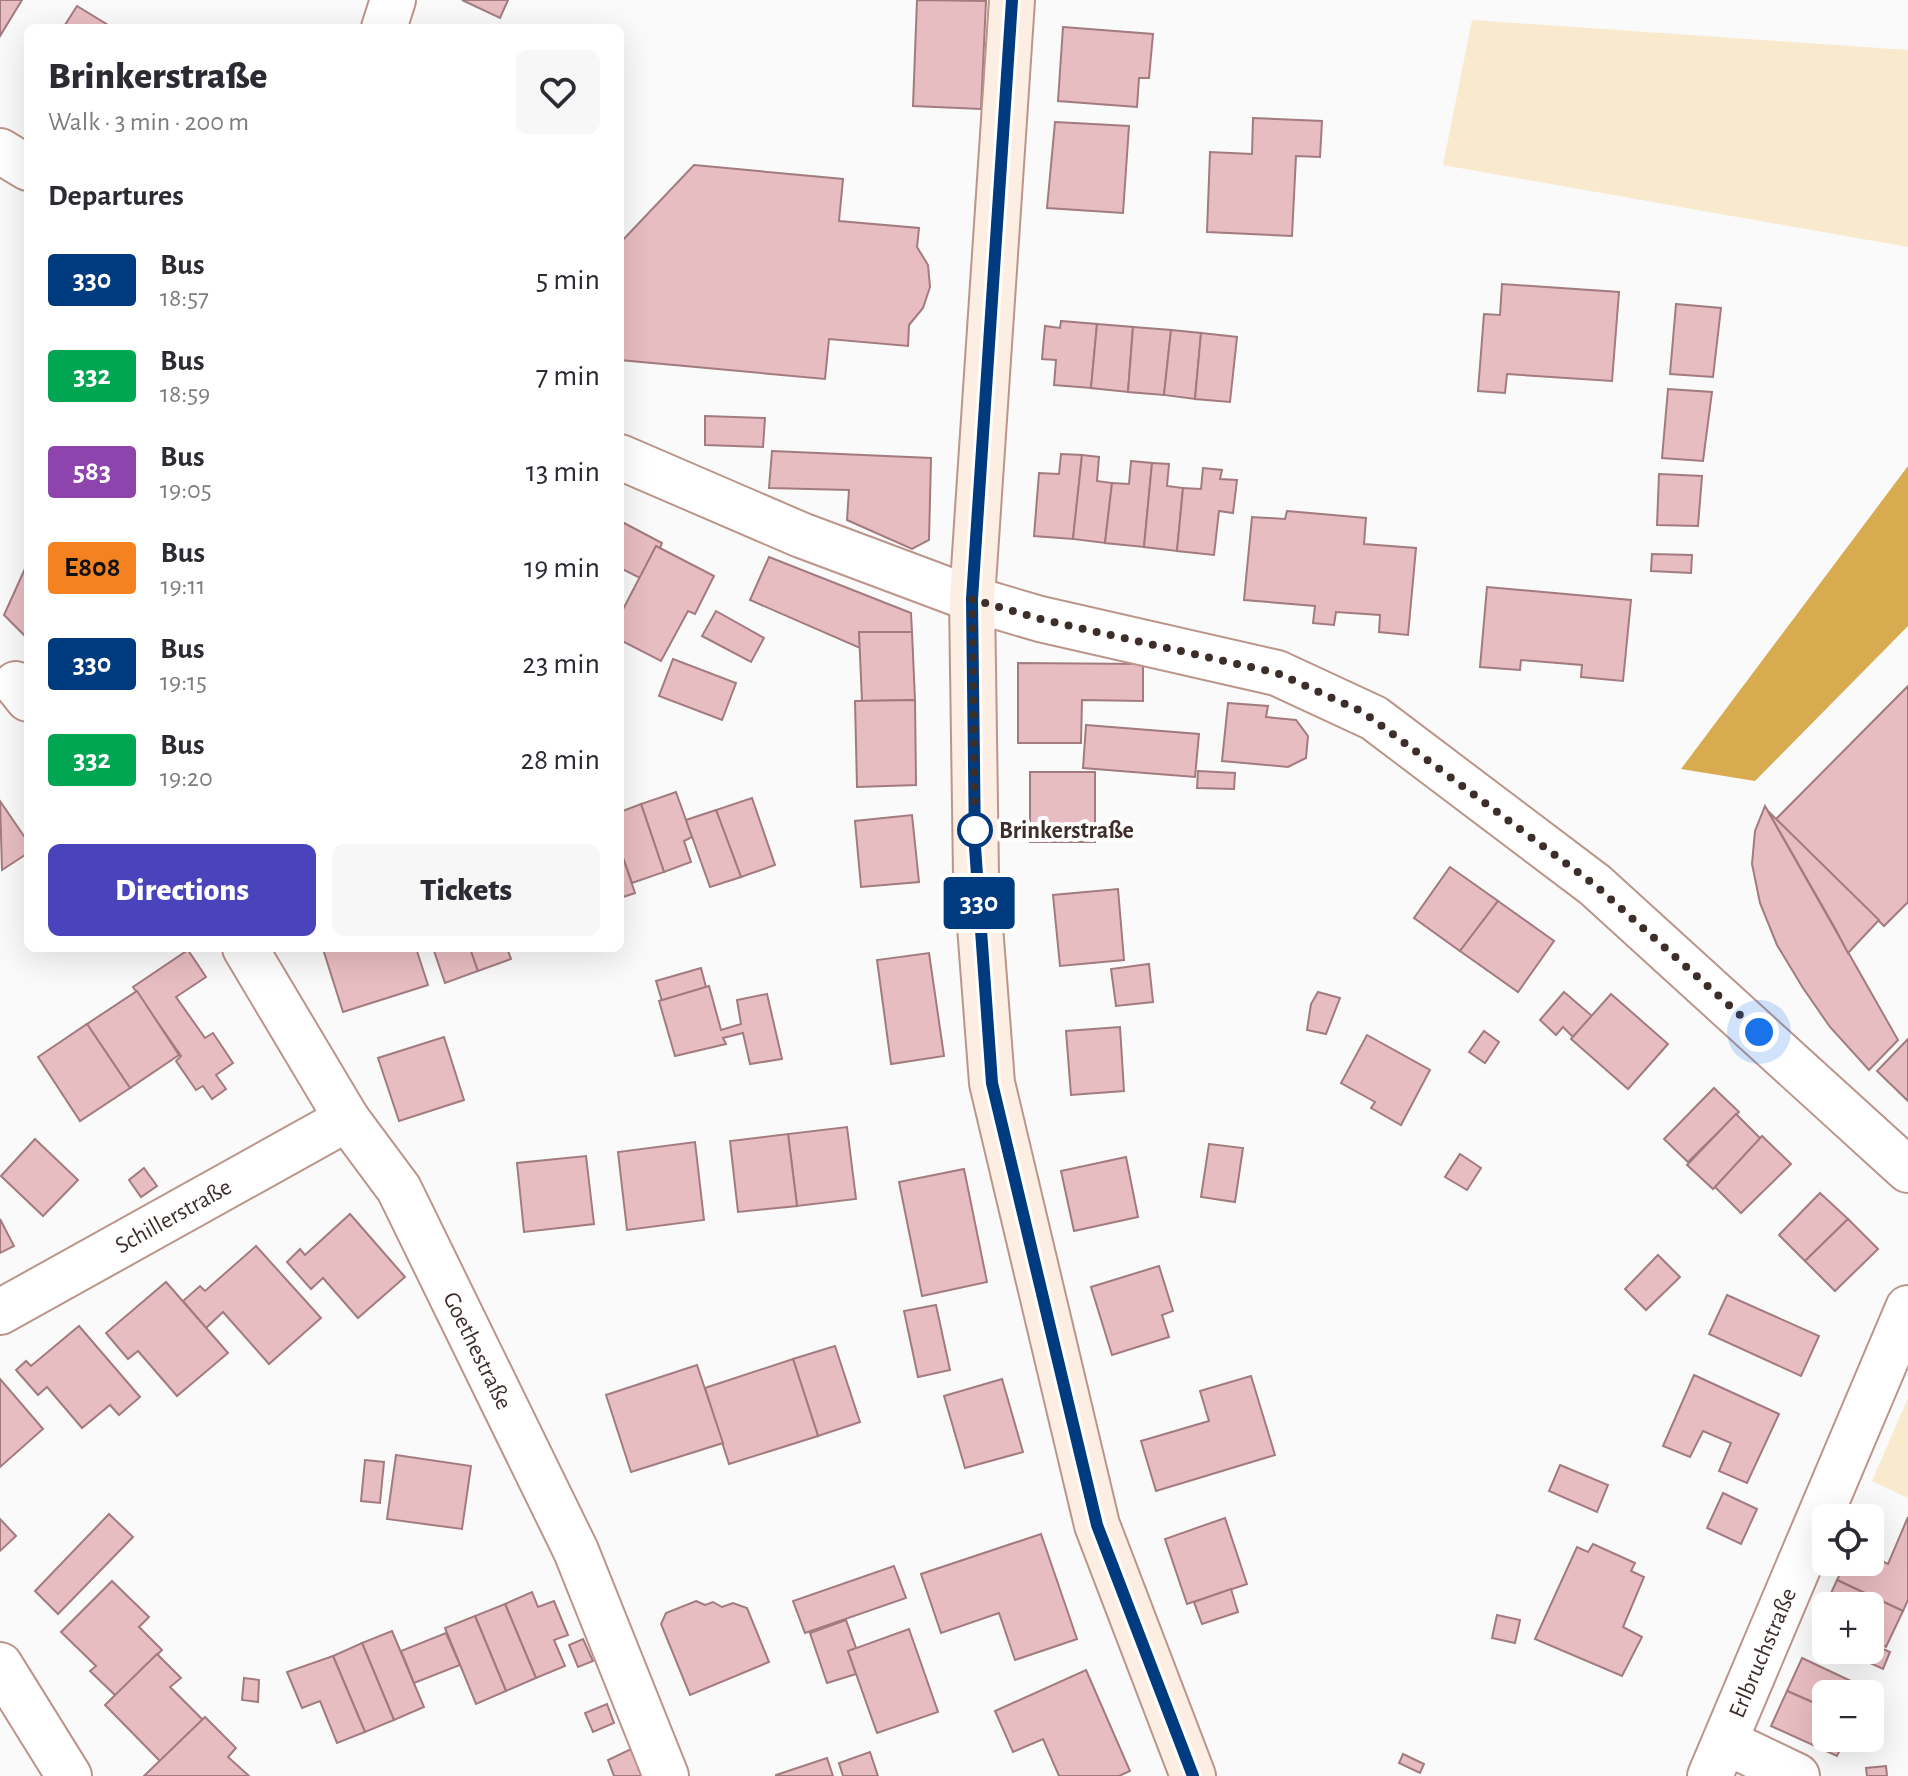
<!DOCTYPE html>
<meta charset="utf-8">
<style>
:root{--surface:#fff;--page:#f7f7f7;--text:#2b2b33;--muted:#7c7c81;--accent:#4944bb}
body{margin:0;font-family:"Alegreya Sans",sans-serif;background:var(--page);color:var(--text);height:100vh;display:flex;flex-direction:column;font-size:30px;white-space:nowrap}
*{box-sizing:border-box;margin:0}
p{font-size:26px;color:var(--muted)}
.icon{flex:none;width:44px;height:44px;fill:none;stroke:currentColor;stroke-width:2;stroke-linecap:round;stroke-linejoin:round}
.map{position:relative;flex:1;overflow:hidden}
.drawer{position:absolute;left:24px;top:24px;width:600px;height:928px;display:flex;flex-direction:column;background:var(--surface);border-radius:12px;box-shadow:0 8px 32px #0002}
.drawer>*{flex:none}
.badge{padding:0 16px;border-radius:6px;font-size:28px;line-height:52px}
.fabs{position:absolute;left:1812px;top:1504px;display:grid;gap:16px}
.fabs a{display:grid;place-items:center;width:72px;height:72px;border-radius:12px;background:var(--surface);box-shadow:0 8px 32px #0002;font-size:40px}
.you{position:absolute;width:40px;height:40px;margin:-20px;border:6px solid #fff;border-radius:50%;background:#1a73e8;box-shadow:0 0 0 12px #1a73e833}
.map>.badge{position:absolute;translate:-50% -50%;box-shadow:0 0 0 4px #fff}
h2{padding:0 24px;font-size:30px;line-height:72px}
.round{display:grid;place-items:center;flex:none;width:84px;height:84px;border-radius:12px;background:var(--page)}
.headline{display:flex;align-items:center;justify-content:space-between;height:136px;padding:0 24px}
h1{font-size:38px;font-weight:800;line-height:60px}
.button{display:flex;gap:16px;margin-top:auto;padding:16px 24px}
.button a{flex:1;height:92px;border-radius:12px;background:var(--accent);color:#fff;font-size:32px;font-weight:800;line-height:92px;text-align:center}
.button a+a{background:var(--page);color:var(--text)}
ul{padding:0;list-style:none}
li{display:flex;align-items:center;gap:24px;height:96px;padding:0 24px}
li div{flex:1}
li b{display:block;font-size:30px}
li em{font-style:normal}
li .badge{min-width:88px;font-weight:700;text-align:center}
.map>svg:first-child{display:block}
.green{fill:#f9e9cd}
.forest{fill:#d8ab50}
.building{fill:#e8bdc1;stroke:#a27b7f;stroke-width:2}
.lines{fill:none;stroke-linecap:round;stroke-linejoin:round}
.minor-casing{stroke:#bc958a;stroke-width:48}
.tertiary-casing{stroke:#bc958a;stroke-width:48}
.secondary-casing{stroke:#bc958a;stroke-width:48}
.minor{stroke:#fff;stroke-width:44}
.tertiary{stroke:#fff;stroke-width:44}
.secondary{stroke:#fceee3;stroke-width:44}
.line-casing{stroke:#fff;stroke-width:18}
.line{stroke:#003b80;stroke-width:12}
.walk{stroke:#3e2e2a;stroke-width:8;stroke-dasharray:0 14.4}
.stop-dot{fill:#fff;stroke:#003b80;stroke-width:4}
.labels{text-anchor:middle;stroke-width:8;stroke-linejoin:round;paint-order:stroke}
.stop-label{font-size:24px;font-weight:bold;fill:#3e2e2a;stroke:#fff;text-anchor:start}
.street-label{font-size:24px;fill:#3e2e2a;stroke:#fff}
</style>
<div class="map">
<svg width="1908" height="1776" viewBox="0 0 1908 1776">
<rect width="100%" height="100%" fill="#fafafa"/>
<g class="green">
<path d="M 1472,20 L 1908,50 L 1908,247 L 1443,165 Z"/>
<path d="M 1908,1398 L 1908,1498 L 1872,1481 Z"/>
</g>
<path class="forest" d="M 1908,466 L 1908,626 L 1755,781 L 1681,769 Z"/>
<g class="building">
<path d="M 0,0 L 22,0 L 0,36 Z"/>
<path d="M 462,0 L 508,0 L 500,18 Z"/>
<path d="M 917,0 L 986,1 L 981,109 L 913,106 Z"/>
<path d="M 77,6 L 113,28 L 63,28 Z"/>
<path d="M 1063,27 L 1153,34 L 1149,78 L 1139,78 L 1137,107 L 1058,101 Z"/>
<path d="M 1253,118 L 1322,121 L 1320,157 L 1296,156 L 1292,236 L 1207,232 L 1210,152 L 1252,154 Z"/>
<path d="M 1055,122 L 1129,126 L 1123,213 L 1047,208 Z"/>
<path d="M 694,165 L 843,179 L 839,221 L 919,228 L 917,247 L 928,265 L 930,287 L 923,308 L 909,325 L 908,346 L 829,339 L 825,379 L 620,360 L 620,243 Z"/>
<path d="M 1502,284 L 1619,292 L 1612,381 L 1507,374 L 1505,393 L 1478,391 L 1484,314 L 1500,315 Z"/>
<path d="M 1676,304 L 1721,308 L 1713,377 L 1670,374 Z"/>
<path d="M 1061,321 L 1097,324 L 1091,388 L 1054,385 L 1056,360 L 1042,359 L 1045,326 L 1060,328 Z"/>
<path d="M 1097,324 L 1133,327 L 1128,392 L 1091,388 Z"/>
<path d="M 1133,327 L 1171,330 L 1164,395 L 1128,392 Z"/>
<path d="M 1171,330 L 1201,333 L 1195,399 L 1164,395 Z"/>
<path d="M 1201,333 L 1237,337 L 1230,402 L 1195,399 Z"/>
<path d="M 1668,389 L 1712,392 L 1703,461 L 1662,458 Z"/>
<path d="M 705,416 L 765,418 L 763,447 L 705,445 Z"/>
<path d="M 772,451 L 931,458 L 929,540 L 912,549 L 847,520 L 849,490 L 769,488 Z"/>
<path d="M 1061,454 L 1082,455 L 1073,539 L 1034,536 L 1039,473 L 1059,474 Z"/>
<path d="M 1082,455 L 1099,457 L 1097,481 L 1112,483 L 1105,543 L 1073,539 Z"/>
<path d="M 1131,461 L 1152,463 L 1144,547 L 1105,543 L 1112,483 L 1129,484 Z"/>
<path d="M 1152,463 L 1169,464 L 1167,486 L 1183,488 L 1177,551 L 1144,547 Z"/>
<path d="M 1203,468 L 1222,470 L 1220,479 L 1237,480 L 1233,513 L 1219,511 L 1214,555 L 1177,551 L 1183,488 L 1201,489 Z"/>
<path d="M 1659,474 L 1702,476 L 1698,526 L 1657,525 Z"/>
<path d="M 1287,511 L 1366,518 L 1364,544 L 1416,548 L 1408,635 L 1379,632 L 1380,615 L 1336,612 L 1334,625 L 1313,623 L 1315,606 L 1244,600 L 1252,517 L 1285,519 Z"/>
<path d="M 624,523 L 662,543 L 660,548 L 656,546 L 640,578 L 620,568 L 620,529 Z"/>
<path d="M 656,546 L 714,576 L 695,614 L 688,611 L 661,661 L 620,640 L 620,615 Z"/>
<path d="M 1652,554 L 1692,555 L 1691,573 L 1651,571 Z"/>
<path d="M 769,557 L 911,613 L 912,632 L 859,632 L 860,648 L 750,600 Z"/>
<path d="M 28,562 L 28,639 L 4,615 Z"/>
<path d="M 1487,587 L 1631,600 L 1623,681 L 1581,677 L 1582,665 L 1521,660 L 1520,670 L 1480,667 Z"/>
<path d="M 716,611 L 764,638 L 751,662 L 702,636 Z"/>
<path d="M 859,632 L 912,632 L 915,700 L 862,701 Z"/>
<path d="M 673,659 L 736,683 L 722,720 L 659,696 Z"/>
<path d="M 1018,663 L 1143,664 L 1143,701 L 1082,700 L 1081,743 L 1018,743 Z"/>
<path d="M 1908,686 L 1908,902 L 1884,926 L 1776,819 Z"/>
<path d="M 915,700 L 916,785 L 857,787 L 855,701 Z"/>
<path d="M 1228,703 L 1268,706 L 1266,717 L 1296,720 L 1308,736 L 1306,758 L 1288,767 L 1222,761 Z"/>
<path d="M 1086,725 L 1199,734 L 1195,777 L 1083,768 Z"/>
<path d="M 1198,771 L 1235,773 L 1234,789 L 1197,788 Z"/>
<rect x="1030" y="772" width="65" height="70"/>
<path d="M 676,792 L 692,837 L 684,841 L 691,862 L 664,872 L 641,804 Z"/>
<path d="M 752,798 L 775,865 L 741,877 L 716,810 Z"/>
<path d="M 0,801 L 28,842 L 28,853 L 2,870 Z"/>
<path d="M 641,804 L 664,872 L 632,883 L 620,849 L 620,812 Z"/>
<path d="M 1765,806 L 1898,1040 L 1869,1070 L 1830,1027 L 1803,988 L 1777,945 L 1760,903 L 1752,864 L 1755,831 Z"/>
<path d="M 716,810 L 741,877 L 710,887 L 686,820 Z"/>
<path d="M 1768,811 L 1879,920 L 1848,953 L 1836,930 Z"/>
<path d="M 912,815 L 919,882 L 861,887 L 855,821 Z"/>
<path d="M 620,849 L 635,893 L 620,898 Z"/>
<path d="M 1450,867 L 1498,901 L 1460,951 L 1414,918 Z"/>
<path d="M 1118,889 L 1124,960 L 1060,966 L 1053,895 Z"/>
<path d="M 1498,901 L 1554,941 L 1518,992 L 1460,951 Z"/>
<path d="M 416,948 L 428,985 L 343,1012 L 323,949 Z"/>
<path d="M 433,948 L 470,948 L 478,971 L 445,983 Z"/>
<path d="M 470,948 L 507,948 L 511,959 L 478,971 Z"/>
<path d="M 188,950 L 206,977 L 176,997 L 205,1038 L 213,1033 L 233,1063 L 216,1075 L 226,1089 L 212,1099 L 203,1086 L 196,1090 L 176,1061 L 181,1056 L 133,987 Z"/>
<path d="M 929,953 L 944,1056 L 891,1064 L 877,960 Z"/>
<path d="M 1149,964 L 1153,1002 L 1116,1006 L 1111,969 Z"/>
<path d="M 701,968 L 706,987 L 662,1001 L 656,981 Z"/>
<path d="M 709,986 L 721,1030 L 741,1024 L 737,1000 L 767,994 L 782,1059 L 750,1064 L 743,1033 L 723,1038 L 726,1044 L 675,1056 L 659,1001 Z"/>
<path d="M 137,991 L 179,1055 L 130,1088 L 87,1024 Z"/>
<path d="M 1318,992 L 1340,998 L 1326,1034 L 1307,1030 L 1311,1004 Z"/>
<path d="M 1564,992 L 1592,1016 L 1573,1037 L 1563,1027 L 1556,1035 L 1540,1020 Z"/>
<path d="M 1611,994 L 1668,1044 L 1628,1089 L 1571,1039 Z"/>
<path d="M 87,1024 L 130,1088 L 80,1121 L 38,1057 Z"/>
<path d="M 1120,1027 L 1124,1091 L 1071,1095 L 1066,1031 Z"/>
<path d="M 1484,1031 L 1499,1042 L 1485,1063 L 1469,1052 Z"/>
<path d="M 1367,1035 L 1430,1070 L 1401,1125 L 1371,1108 L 1375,1102 L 1341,1083 Z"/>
<path d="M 444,1037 L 464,1100 L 399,1121 L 378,1058 Z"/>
<path d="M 1908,1039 L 1908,1101 L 1877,1071 Z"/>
<path d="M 1714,1088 L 1739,1112 L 1688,1162 L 1664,1139 Z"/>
<path d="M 1736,1114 L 1761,1139 L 1713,1189 L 1687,1165 Z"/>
<path d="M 847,1127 L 856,1199 L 797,1206 L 788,1134 Z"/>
<path d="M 788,1134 L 797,1206 L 738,1212 L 730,1141 Z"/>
<path d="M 1762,1136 L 1791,1164 L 1741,1213 L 1715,1187 Z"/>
<path d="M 35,1139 L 78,1180 L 43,1216 L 1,1176 Z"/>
<path d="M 695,1142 L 704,1220 L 627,1230 L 618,1152 Z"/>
<path d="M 1209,1144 L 1243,1148 L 1235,1202 L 1201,1197 Z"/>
<path d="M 1460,1154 L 1481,1168 L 1467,1190 L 1445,1177 Z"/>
<path d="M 586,1156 L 594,1224 L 524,1232 L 517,1163 Z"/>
<path d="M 1126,1157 L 1138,1217 L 1074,1231 L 1061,1171 Z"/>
<path d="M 144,1168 L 157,1186 L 141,1197 L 129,1180 Z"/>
<path d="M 964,1169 L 987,1282 L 922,1296 L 899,1182 Z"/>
<path d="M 1820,1193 L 1848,1219 L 1805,1261 L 1779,1235 Z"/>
<path d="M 350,1214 L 405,1277 L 358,1318 L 323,1278 L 311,1289 L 287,1262 L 300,1249 L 305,1255 Z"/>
<path d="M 0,1219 L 14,1246 L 0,1253 Z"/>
<path d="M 1848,1219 L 1878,1249 L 1835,1291 L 1805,1261 Z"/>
<path d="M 256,1246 L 321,1318 L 269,1364 L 223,1312 L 206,1328 L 183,1301 L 200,1286 L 205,1291 Z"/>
<path d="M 1658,1255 L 1680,1277 L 1646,1310 L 1625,1289 Z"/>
<path d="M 1159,1266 L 1173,1311 L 1162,1315 L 1169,1337 L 1112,1355 L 1091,1287 Z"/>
<path d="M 166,1282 L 228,1353 L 177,1396 L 138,1351 L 128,1359 L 106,1333 Z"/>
<path d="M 1727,1295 L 1819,1336 L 1801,1376 L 1709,1334 Z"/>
<path d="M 936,1305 L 950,1370 L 918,1377 L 904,1311 Z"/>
<path d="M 79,1326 L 140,1397 L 119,1415 L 110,1405 L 82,1428 L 47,1387 L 38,1395 L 16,1370 L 26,1361 L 31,1366 Z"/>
<path d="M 835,1346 L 860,1422 L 818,1436 L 793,1359 Z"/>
<path d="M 793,1359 L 818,1436 L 729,1464 L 705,1388 Z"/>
<path d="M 697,1365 L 723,1443 L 631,1472 L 606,1395 Z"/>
<path d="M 1694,1375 L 1779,1414 L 1747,1483 L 1719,1471 L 1731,1443 L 1703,1431 L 1690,1457 L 1663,1446 Z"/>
<path d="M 1251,1376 L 1275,1455 L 1156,1491 L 1141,1441 L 1209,1421 L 1200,1391 Z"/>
<path d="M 0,1379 L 43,1429 L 0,1467 Z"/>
<path d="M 1002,1379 L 1023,1452 L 965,1468 L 944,1396 Z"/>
<path d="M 396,1455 L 471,1466 L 462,1529 L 387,1519 Z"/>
<path d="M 365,1460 L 384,1462 L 380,1503 L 361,1501 Z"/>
<path d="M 1560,1465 L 1608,1485 L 1597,1512 L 1549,1491 Z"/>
<path d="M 1723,1493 L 1757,1509 L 1741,1544 L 1707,1528 Z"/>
<path d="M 109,1514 L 133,1537 L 58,1614 L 35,1591 Z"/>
<path d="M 1908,1517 L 1908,1600 L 1903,1611 L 1837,1580 L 1846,1562 L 1870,1562 L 1870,1555 L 1888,1564 Z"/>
<path d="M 1225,1518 L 1247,1584 L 1187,1604 L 1165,1539 Z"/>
<path d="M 0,1519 L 16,1536 L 0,1551 Z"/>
<path d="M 1041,1534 L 1077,1639 L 1015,1660 L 999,1613 L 941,1633 L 921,1574 Z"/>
<path d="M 1593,1544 L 1635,1563 L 1631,1571 L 1644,1577 L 1623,1627 L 1642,1637 L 1622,1676 L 1535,1639 L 1577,1547 L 1588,1552 Z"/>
<path d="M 894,1566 L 906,1598 L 805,1633 L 793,1601 Z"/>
<path d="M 1837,1580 L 1903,1611 L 1886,1647 L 1870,1639 L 1870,1606 L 1826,1606 L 1826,1617 L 1821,1615 Z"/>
<path d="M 112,1581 L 149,1617 L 139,1627 L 162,1650 L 116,1696 L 90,1671 L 96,1666 L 61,1632 Z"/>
<path d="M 1231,1589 L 1238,1612 L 1202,1624 L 1194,1602 Z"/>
<path d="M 532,1592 L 538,1607 L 554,1601 L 568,1635 L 554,1640 L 565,1666 L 536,1678 L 505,1604 Z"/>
<path d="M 696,1601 L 705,1605 L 713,1602 L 722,1607 L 733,1603 L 747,1608 L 769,1662 L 690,1695 L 661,1624 L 666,1613 Z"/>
<path d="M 505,1604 L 536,1678 L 506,1691 L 475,1616 Z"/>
<path d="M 1497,1615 L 1520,1620 L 1515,1643 L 1492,1638 Z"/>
<path d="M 475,1616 L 506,1691 L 476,1704 L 445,1628 Z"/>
<path d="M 846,1620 L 856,1648 L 848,1651 L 856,1674 L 827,1683 L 810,1633 Z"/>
<path d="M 909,1629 L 938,1712 L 877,1733 L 848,1651 Z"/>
<path d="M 392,1631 L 424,1707 L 394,1720 L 362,1643 Z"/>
<path d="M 446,1633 L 460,1665 L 414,1683 L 401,1651 Z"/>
<path d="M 583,1639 L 593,1661 L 578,1667 L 569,1645 Z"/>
<path d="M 362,1643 L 394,1720 L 365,1732 L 333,1656 Z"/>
<path d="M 1870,1643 L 1890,1652 L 1883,1669 L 1846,1652 L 1870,1650 Z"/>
<path d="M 157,1654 L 181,1678 L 170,1687 L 203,1720 L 160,1761 L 105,1705 Z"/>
<path d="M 333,1656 L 365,1732 L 337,1743 L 320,1701 L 302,1708 L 287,1672 Z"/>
<path d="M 1802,1658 L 1868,1689 L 1866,1694 L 1826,1694 L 1826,1708 L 1787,1691 Z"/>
<path d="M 1086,1670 L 1130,1771 L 1119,1776 L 1059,1776 L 1043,1739 L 1013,1752 L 995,1711 Z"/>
<path d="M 244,1678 L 259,1680 L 258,1702 L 242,1700 Z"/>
<path d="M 1787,1691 L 1826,1708 L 1826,1738 L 1846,1738 L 1837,1756 L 1771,1726 Z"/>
<path d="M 607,1704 L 614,1723 L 593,1732 L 585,1713 Z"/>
<path d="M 205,1717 L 236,1748 L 228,1757 L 249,1776 L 144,1776 Z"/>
<path d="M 631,1749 L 643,1776 L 614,1776 L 608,1760 Z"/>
<path d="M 870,1752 L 878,1776 L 843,1776 L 839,1763 Z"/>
<path d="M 1403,1754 L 1424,1764 L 1420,1773 L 1399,1763 Z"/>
<path d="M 827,1758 L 833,1776 L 776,1776 L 776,1775 Z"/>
<path d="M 1886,1766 L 1887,1776 L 1867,1776 L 1866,1768 Z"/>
</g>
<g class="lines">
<g class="minor-casing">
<g id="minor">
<path d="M 384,28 L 393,0"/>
<path d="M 972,599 L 1040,619 L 1277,673 L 1374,718 L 1595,885 L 1908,1170"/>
<path d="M 16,684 L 28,699"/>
<path id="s1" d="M 245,948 L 347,1119 L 399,1189 L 576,1551 L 666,1776"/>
<path id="s2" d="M 0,1312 L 347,1119"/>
<path d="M 0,1665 L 69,1776"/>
<path d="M 1726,1742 L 1797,1776"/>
<path id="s3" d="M 1710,1776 L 1908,1308"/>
</g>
</g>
<g class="tertiary-casing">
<g id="tertiary">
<path d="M 0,151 L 28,168"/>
<path d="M 620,457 L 801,535 L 972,599"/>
</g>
</g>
<g class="secondary-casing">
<path id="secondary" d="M 1012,0 L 972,599 L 976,874 L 992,1083 L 1097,1525 L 1193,1776"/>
</g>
<use href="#minor" class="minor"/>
<use href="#tertiary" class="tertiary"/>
<use href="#secondary" class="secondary"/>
</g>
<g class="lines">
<g class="line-casing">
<path id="line" d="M 1012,0 L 972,599 L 975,847 L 992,1083 L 1097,1525 L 1193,1776"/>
</g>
<use href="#line" class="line"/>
<path class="walk" d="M 975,830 L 972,599 L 1040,619 L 1277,673 L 1363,712 L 1595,885 L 1759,1032"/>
</g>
<circle class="stop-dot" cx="975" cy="830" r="16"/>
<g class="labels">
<g class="stop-label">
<text x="999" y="838">Brinkerstraße</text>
</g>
<g class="street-label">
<text dy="8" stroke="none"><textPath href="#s2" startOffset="198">Schillerstraße</textPath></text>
<text dy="8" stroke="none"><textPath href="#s1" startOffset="466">Goethestraße</textPath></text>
<text dy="8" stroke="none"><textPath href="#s3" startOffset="134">Erlbruchstraße</textPath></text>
</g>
</g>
</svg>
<div class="fabs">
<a><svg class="icon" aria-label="locate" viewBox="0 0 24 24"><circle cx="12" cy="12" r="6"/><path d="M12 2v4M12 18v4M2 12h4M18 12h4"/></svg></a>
<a>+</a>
<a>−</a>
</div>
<div class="you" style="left:1759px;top:1032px"></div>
<b class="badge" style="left:979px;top:903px;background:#003b80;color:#fff">330</b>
<section class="drawer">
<div class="headline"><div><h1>Brinkerstraße</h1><p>Walk · 3 min · 200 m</p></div><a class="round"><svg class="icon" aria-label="heart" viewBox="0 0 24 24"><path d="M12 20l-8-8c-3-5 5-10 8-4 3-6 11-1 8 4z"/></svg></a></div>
<h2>Departures</h2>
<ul>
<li><span class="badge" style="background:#003b80;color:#fff">330</span><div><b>Bus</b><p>18:57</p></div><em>5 min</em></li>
<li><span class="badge" style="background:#00a651;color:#fff">332</span><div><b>Bus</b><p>18:59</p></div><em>7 min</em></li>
<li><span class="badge" style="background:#8e44ad;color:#fff">583</span><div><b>Bus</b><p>19:05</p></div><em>13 min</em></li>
<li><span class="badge" style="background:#f58220;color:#111">E808</span><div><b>Bus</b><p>19:11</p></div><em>19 min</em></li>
<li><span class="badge" style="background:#003b80;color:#fff">330</span><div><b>Bus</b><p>19:15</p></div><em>23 min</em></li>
<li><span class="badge" style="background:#00a651;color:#fff">332</span><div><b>Bus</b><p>19:20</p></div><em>28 min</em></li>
</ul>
<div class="button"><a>Directions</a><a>Tickets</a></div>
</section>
</div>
